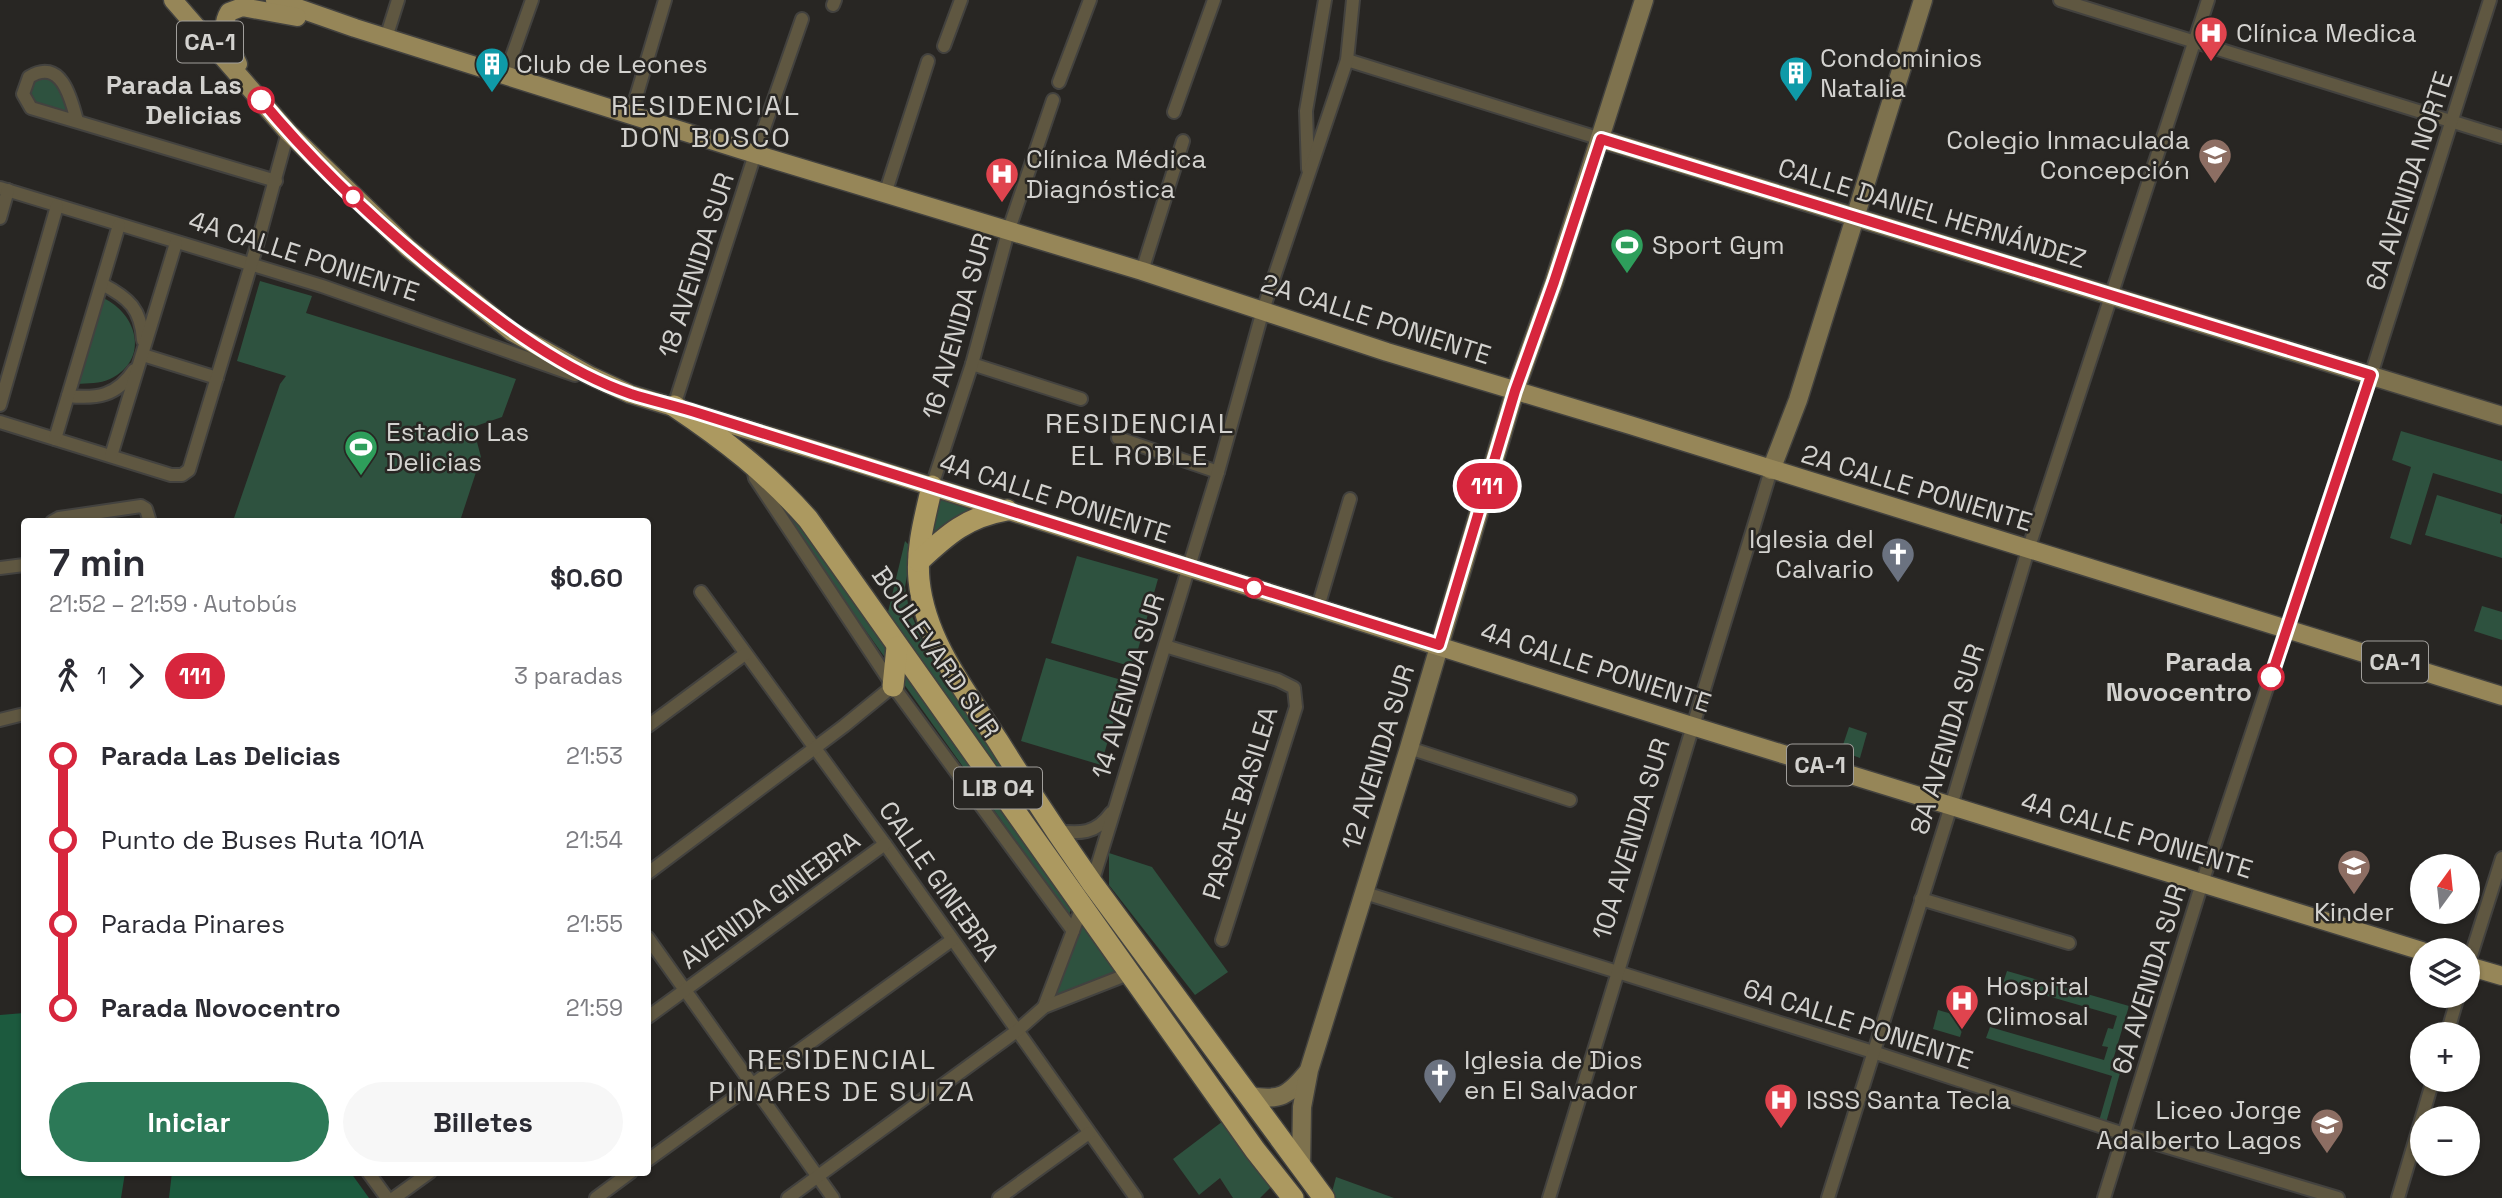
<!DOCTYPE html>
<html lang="es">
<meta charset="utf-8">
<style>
:root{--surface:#fff;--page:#f7f7f7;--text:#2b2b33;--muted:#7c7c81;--accent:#2c7957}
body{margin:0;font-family:"Space Grotesk",sans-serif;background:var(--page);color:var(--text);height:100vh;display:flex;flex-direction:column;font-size:26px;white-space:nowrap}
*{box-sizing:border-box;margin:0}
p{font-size:23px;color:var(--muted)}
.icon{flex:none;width:38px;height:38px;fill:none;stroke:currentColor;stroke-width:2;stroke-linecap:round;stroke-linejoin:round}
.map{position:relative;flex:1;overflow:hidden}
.drawer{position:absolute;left:21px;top:518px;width:630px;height:658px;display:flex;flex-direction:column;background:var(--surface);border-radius:7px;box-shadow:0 2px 5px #0004}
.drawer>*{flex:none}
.badge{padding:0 14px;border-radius:23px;font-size:24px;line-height:46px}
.needle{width:46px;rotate:15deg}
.controls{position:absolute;left:2410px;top:854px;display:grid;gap:14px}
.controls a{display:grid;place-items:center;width:70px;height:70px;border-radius:50%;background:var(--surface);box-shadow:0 2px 5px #0004;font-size:35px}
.map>.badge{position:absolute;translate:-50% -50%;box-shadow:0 0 0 4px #fff}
.legs{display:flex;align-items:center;gap:10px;height:77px;padding:0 28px;font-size:23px}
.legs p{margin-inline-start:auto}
.headline{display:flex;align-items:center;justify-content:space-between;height:119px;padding:0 28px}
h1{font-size:38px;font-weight:800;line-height:52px}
.button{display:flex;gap:14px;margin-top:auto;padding:14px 28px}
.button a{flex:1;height:80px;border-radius:42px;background:var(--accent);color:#fff;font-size:28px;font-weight:800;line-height:80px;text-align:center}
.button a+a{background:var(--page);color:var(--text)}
ul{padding:0 28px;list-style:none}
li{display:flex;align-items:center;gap:24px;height:84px;font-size:26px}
li i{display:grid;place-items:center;width:10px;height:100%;margin:0 9px;background:currentColor}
li i::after{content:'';width:18px;height:18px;margin:-9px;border:5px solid;border-radius:50%;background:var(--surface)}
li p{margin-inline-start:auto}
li:first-child i{background:linear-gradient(#0000 50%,currentColor 0)}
li:last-child i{background:linear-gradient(currentColor 50%,#0000 0)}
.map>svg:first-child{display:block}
.green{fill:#2e523f}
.forest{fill:#1c5a3e}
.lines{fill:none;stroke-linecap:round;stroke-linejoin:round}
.street-casing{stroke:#43423f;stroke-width:16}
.secondary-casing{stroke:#43423f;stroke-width:21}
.primary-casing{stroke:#43423f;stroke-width:21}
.highway-casing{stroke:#43423f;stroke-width:24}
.street{stroke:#5f5741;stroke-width:12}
.secondary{stroke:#7e724e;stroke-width:18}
.primary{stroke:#968658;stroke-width:18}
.highway{stroke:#ac9960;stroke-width:21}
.line-1-casing{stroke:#fff;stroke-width:16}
.line-1{stroke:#d7263d;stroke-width:10}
.stop-1-dot{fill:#fff;stroke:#d7263d;stroke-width:3.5}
.labels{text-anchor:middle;stroke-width:5;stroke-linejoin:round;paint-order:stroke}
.shield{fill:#282623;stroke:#a09e9b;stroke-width:2}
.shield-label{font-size:24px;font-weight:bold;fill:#d3d2cf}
.poi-label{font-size:26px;fill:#d3d2cf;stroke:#282623;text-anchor:start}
.stop-label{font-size:26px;font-weight:bold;fill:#d3d2cf;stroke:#282623;text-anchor:end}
.street-label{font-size:26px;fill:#d3d2cf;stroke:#282623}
.neighbourhood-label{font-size:28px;letter-spacing:2px;fill:#d3d2cf;stroke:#282623}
</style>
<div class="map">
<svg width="2502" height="1198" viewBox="0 0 2502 1198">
<rect width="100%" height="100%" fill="#282623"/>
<g class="green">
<path d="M 48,77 L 62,86 L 72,117 L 34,105 L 28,94 L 32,79 Z"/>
<path d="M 260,281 L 312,296 L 306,313 L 516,379 L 502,417 L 473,427 L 481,457 L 460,521 L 233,521 L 280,384 L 286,376 L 237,361 Z"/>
<path d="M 103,298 C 138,314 150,360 110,379 C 100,384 88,383 77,384 Z"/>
<path d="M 2401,431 L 2502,461 L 2502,494 L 2433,473 L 2411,545 L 2390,538 L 2411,467 L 2392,460 Z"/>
<path d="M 787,495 L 1074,901 L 1069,915 L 778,508 Z"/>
<path d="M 2437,495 L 2502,515 L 2500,523 L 2502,524 L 2502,558 L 2425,535 Z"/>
<path d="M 941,497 L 985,509 L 931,539 Z"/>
<path d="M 905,541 L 912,548 L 905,587 L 909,609 L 924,645 L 1056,835 L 1050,846 L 888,612 Z"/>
<path d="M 1077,556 L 1158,579 L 1133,667 L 1051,643 Z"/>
<path d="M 2482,606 L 2502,612 L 2502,640 L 2474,631 Z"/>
<path d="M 1046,658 L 1125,681 L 1101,765 L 1021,741 Z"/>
<path d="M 1849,727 L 1867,733 L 1860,758 L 1841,751 Z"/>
<path d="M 1109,853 L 1152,867 L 1228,972 L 1195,995 L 1109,885 Z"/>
<path d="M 1083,921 L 1119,971 L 1051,999 L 1060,983 Z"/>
<path d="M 2007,971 L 2129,1006 L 2110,1070 L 2120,1073 L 2106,1123 L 2099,1121 L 2112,1076 L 1986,1038 L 1990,1027 L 2104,1060 L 2108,1047 L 2102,1046 L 2108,1028 L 2113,1029 L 2117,1016 L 2003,983 Z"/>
<path d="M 1938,1010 L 1966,1018 L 1960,1037 L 1933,1029 Z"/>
<path d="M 1231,1115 L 1273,1185 L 1260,1198 L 1233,1198 L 1220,1178 L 1199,1195 L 1173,1159 Z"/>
<path d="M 1336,1177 L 1394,1198 L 1336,1198 L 1332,1192 Z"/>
</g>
<g class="forest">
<path d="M 24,1013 L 24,1172 L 125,1173 L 121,1198 L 0,1198 L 0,1015 Z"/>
<path d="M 172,1172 L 351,1173 L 369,1198 L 169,1198 Z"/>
</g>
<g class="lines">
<g class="street-casing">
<g id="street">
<path d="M 2060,0 L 2502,137"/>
<path d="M 833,5 L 835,0"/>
<path d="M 386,38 L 398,0"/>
<path d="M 944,46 L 961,0"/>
<path d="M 1347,60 L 1601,139"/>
<path d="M 505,76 L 532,0"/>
<path d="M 1059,82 L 1090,0"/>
<path d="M 1174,112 L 1214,0"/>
<path d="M 631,114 L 665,0"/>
<path d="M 77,121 C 71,98 61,57 29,77 L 23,94 L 31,108 L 276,181"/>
<path d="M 1308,169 L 1306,111 L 1325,0"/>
<path d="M 0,188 L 322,286 L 575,375"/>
<path d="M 885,194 L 928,61"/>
<path d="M 0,218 L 8,190"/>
<path d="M 1142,271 L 1183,141"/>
<path d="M 102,284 C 129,298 141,309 143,340"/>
<path d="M 143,355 L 217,378"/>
<path d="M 972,364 L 1081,399"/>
<path d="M 68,396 C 97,399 117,396 134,370"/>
<path d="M 0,405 L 57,206"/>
<path d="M 674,406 L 755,154 L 802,19"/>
<path d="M 0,422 L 171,475 L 182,475 L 189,470 L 257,245 L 288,132"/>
<path d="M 1118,438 L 1218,472"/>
<path d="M 55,439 L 119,225"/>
<path d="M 111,456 L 176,243"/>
<path d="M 754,473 L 755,478 L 893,686 L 1073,931"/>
<path d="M 932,486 L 972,364 L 1008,232 L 1053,100"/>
<path d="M 52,522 L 59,518 L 141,506 L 146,509 L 150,522"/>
<path d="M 0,568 L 24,565"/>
<path d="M 701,592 L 885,844 L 1136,1198"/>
<path d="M 1318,607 L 1350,499"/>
<path d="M 1165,646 L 1278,680 L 1294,688 L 1296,707 L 1222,940"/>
<path d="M 0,720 L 24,714"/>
<path d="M 648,726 L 745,654"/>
<path d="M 1409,748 L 1570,800"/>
<path d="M 1056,831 C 1080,834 1096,834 1111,813"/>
<path d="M 648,873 L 844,726 L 893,686"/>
<path d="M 1092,883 L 1218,472 L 1263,310 L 1347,60 L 1353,0"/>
<path d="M 1365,893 L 1873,1052 L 2124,1134 L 2338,1198"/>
<path d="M 1921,899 L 2069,943"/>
<path d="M 648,938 L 833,1198"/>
<path d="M 2468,965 L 2502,858"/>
<path d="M 1044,1007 L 1082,907 L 1086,904"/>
<path d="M 648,1017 L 885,844"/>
<path d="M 2447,1034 L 2458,996"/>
<path d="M 648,1160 L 952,940"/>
<path d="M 368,1172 L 387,1198"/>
<path d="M 394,1198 L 430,1172"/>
<path d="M 596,1198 L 631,1172"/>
<path d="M 788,1198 L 1018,1030 L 1044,1007 L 1131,973"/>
<path d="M 999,1198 L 1089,1133"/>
<path d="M 1549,1198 L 1771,470"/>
<path d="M 1828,1198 L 1951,806 L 2028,550 L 2208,0"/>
<path d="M 2104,1198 L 2202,883 L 2371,375 L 2490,0"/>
<path d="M 2398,1198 L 2433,1080"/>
</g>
</g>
<g class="secondary-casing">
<g id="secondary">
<path d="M 1601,139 L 2502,416"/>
<path d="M 1771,470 L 1798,400 L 1923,0"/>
<path d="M 1250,1096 C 1280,1101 1288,1096 1307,1073"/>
<path d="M 1301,1168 L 1302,1107 L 1309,1070 L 1409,748 L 1515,391 L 1554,282 L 1644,0"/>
</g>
</g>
<g class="primary-casing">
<g id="primary">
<path d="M 173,0 L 288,132 L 408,248 L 512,332 L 591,376 L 630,394 L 838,457 L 1692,726 L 2422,951"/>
<path d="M 275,0 L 355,28 L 755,154 L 1142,271 L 1387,352 L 1630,425 L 2502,696"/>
<path d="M 238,64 C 230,47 218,30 229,12 L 242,7 L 297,17"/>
<path d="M 2468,966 L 2502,976"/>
</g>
</g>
<g class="highway-casing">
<g id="highway">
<path d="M 674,406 C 725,440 767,473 808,519 L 1255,1150 L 1293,1198"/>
<path d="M 932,486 C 925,517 916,548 919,580 C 925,641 966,692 998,741 C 1028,789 1059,836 1092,883 L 1324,1198"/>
<path d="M 919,561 C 948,534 967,517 1007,510"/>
<path d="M 893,686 L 897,647"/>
</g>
</g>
<use href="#street" class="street"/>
<use href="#secondary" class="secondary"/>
<use href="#primary" class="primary"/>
<use href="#highway" class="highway"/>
</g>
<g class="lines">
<g class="line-1-casing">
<path id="line-1" d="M 261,100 C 316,166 380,226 447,280 C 502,324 564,371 631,394 C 653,401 676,406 698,413 L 1439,645 L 1515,391 L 1554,282 L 1601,139 L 2371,375 L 2271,677"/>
</g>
<use href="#line-1" class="line-1"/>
</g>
<defs>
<g id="hospital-pin" transform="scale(1.75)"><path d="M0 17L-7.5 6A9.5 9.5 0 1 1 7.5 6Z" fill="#e0444e" stroke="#282623"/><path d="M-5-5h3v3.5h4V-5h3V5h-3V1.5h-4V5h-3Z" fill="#fff"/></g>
<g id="building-pin" transform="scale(1.75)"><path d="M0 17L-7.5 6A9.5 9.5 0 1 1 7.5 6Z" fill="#0f9aa8" stroke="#282623"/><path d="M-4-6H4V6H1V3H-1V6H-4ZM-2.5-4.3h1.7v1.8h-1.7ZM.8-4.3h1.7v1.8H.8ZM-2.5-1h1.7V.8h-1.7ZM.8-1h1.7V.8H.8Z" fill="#fff"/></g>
<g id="school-pin" transform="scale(1.75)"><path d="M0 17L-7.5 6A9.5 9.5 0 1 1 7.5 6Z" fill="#8d6e63" stroke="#282623"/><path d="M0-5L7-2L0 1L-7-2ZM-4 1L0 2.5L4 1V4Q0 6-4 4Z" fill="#fff"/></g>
<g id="stadium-pin" transform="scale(1.75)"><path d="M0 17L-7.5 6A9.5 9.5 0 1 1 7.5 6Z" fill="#2e9e5b" stroke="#282623"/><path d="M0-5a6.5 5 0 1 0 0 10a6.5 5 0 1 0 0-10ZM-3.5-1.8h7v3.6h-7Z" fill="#fff"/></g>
<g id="church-pin" transform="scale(1.75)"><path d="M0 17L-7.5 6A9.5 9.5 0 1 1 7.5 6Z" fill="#6b7280" stroke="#282623"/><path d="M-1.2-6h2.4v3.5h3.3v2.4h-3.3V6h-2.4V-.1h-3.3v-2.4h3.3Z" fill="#fff"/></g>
</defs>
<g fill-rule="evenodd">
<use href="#hospital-pin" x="2211" y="33"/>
<use href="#building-pin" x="492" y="64"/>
<use href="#building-pin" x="1796" y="73"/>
<use href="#school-pin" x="2215" y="155"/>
<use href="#hospital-pin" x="1002" y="174"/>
<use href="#stadium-pin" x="1627" y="245"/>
<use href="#stadium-pin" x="361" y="447"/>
<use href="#church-pin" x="1898" y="554"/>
<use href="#school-pin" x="2354" y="866"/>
<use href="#hospital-pin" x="1962" y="1001"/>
<use href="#church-pin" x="1440" y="1075"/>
<use href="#hospital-pin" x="1781" y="1100"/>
<use href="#school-pin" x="2327" y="1125"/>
</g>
<g class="stop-1-dot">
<circle cx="261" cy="100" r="12"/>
<circle cx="353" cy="197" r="9"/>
<circle cx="1254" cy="588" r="9"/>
<circle cx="2271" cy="677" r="12"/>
</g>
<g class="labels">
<g class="shield">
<rect x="177" y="21.5" width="66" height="41" rx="5"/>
<rect x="2362" y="641.5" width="66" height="41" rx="5"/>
<rect x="1787" y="744.5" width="66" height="41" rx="5"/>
<rect x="954" y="767.5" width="88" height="41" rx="5"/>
</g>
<g class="shield-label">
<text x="210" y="50">CA-1</text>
<text x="2395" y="670">CA-1</text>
<text x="1820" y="773">CA-1</text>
<text x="998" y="796">LIB 04</text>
</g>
<g class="poi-label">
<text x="2236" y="42">Clínica Medica</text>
<text x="1820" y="67">Condominios<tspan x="1820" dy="30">Natalia</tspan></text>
<text x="516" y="73">Club de Leones</text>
<text x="2190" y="149" text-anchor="end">Colegio Inmaculada<tspan x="2190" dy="30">Concepción</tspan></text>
<text x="1026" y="168">Clínica Médica<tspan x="1026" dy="30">Diagnóstica</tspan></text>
<text x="1652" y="254">Sport Gym</text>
<text x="386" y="441">Estadio Las<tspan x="386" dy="30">Delicias</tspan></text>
<text x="1874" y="548" text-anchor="end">Iglesia del<tspan x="1874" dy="30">Calvario</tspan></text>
<text x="2354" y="921" text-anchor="middle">Kinder</text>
<text x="1986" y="995">Hospital<tspan x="1986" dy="30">Climosal</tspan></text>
<text x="1464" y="1069">Iglesia de Dios<tspan x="1464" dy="30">en El Salvador</tspan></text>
<text x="1806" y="1109">ISSS Santa Tecla</text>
<text x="2302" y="1119" text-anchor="end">Liceo Jorge<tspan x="2302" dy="30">Adalberto Lagos</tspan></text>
</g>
<g class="stop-label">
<text x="242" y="94">Parada Las<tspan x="242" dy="30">Delicias</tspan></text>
<text x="2252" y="671">Parada<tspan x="2252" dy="30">Novocentro</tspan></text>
</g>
<g class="street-label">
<text transform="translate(2409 181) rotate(-72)" y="9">6A AVENIDA NORTE</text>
<text transform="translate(1932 213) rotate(17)" y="9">CALLE DANIEL HERNÁNDEZ</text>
<text transform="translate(304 256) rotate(18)" y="9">4A CALLE PONIENTE</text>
<text transform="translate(696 265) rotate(-72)" y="9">18 AVENIDA SUR</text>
<text transform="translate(1376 319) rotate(18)" y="9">2A CALLE PONIENTE</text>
<text transform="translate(957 326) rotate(-74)" y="9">16 AVENIDA SUR</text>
<text transform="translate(1917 488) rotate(17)" y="9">2A CALLE PONIENTE</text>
<text transform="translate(1055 498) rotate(18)" y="9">4A CALLE PONIENTE</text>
<text transform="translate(936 652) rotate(55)" y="9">BOULEVARD SUR</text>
<text transform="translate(1596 667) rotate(18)" y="9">4A CALLE PONIENTE</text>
<text transform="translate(1128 686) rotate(-73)" y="9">14 AVENIDA SUR</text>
<text transform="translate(1947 739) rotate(-73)" y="9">8A AVENIDA SUR</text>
<text transform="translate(1378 757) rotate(-73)" y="9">12 AVENIDA SUR</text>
<text transform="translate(1240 803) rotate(-73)" y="9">PASAJE BASILEA</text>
<text transform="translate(2137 835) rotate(17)" y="9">4A CALLE PONIENTE</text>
<text transform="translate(1631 839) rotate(-73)" y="9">10A AVENIDA SUR</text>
<text transform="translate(939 881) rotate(55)" y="9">CALLE GINEBRA</text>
<text transform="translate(770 900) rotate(-36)" y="9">AVENIDA GINEBRA</text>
<text transform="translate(2149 979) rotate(-73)" y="9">6A AVENIDA SUR</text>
<text transform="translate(1858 1024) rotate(18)" y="9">6A CALLE PONIENTE</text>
</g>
<g class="neighbourhood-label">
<text x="706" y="115">RESIDENCIAL<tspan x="706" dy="32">DON BOSCO</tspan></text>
<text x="1140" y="433">RESIDENCIAL<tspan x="1140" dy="32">EL ROBLE</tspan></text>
<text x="842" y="1069">RESIDENCIAL<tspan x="842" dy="32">PINARES DE SUIZA</tspan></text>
</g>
</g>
</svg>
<div class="controls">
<a><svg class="needle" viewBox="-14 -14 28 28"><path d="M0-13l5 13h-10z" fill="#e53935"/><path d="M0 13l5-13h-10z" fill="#7c7c81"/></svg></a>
<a><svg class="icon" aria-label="layers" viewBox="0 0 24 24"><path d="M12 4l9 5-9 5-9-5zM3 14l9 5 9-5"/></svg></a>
<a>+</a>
<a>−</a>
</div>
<b class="badge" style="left:1487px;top:486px;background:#d7263d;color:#fff">111</b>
<section class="drawer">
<div class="headline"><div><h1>7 min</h1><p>21:52 – 21:59 · Autobús</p></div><b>$0.60</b></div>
<div class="legs"><svg class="icon" aria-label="walk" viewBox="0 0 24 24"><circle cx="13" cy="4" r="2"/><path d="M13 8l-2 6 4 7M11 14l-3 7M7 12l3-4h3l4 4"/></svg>1<svg class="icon" aria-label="forward" viewBox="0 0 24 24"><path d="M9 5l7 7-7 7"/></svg><b class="badge" style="background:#d7263d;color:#fff">111</b><p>3 paradas</p></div>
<ul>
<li><i style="color:#d7263d"></i><b>Parada Las Delicias</b><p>21:53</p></li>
<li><i style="color:#d7263d"></i><span>Punto de Buses Ruta 101A</span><p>21:54</p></li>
<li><i style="color:#d7263d"></i><span>Parada Pinares</span><p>21:55</p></li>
<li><i style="color:#d7263d"></i><b>Parada Novocentro</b><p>21:59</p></li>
</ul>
<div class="button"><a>Iniciar</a><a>Billetes</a></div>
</section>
</div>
